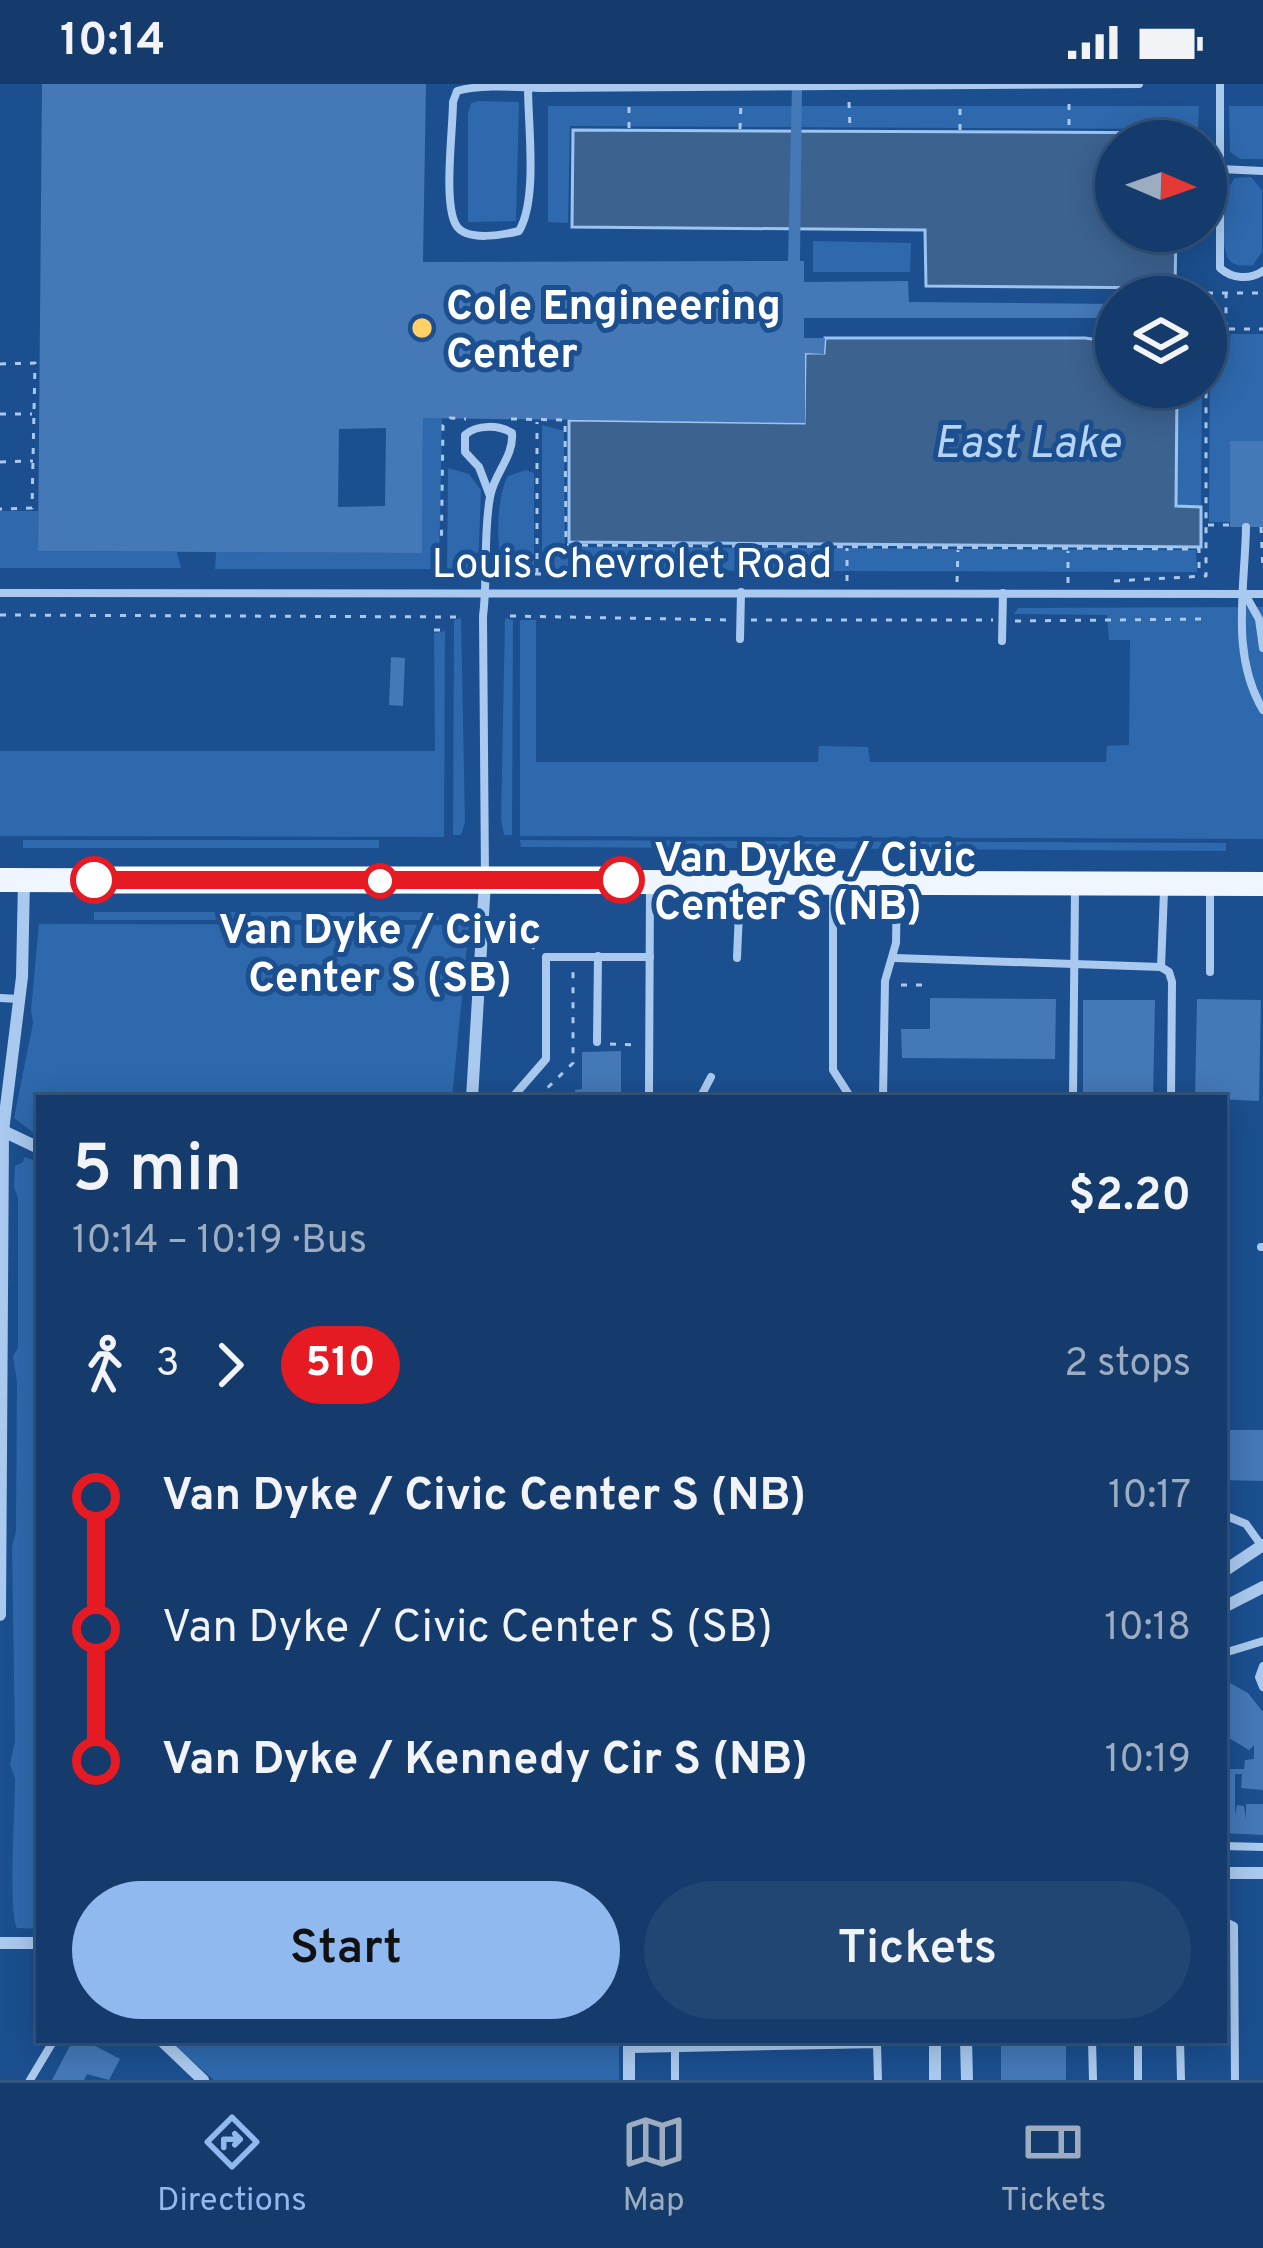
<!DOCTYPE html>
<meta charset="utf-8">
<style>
:root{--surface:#143b6b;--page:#214673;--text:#f1f3f6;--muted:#9dadc1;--line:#33557e;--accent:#90b9f0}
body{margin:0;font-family:Overpass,sans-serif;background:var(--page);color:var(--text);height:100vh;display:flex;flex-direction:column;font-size:45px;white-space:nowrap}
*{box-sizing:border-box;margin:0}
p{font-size:39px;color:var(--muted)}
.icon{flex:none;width:66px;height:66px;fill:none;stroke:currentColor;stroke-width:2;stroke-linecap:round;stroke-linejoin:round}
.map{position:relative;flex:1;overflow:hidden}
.sheet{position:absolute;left:36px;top:1011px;width:1191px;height:948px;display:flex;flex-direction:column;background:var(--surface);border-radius:0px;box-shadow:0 6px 30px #0003,0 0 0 3px var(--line)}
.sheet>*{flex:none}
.badge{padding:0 24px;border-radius:39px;font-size:42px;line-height:78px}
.needle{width:78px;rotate:92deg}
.controls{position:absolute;left:1095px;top:36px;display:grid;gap:24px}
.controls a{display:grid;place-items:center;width:132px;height:132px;border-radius:50%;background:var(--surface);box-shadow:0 6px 30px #0003,0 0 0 3px var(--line);font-size:60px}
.map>.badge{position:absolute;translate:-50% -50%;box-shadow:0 0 0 6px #fff}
.legs{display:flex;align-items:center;gap:18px;height:132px;padding:0 36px;font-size:39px}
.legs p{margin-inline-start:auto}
.summary{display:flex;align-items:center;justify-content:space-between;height:204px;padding:0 36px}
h1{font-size:66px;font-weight:600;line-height:90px}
.cta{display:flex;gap:24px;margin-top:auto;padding:24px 36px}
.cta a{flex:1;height:138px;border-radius:72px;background:var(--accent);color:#111;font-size:48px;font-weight:600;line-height:138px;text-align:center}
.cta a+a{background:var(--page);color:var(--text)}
ul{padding:0 36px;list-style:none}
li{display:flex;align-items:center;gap:42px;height:132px;font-size:45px}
li i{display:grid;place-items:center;width:18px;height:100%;margin:0 15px;background:currentColor}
li i::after{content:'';width:30px;height:30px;margin:-15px;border:9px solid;border-radius:50%;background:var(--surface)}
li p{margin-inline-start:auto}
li:first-child i{background:linear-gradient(#0000 50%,currentColor 0)}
li:last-child i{background:linear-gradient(currentColor 50%,#0000 0)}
.status{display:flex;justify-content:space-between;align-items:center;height:84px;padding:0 60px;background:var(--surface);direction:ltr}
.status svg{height:33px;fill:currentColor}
.menu{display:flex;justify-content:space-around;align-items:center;height:168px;border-top:3px solid var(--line);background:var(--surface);font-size:33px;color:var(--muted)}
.menu a{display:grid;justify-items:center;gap:6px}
.menu .current{color:var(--accent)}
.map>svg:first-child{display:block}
.green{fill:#2e69ad}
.water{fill:#3c6290;stroke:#9cc4f0;stroke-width:3}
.building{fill:#4478b7;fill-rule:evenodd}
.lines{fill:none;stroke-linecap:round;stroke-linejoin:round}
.path{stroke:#a9c9ee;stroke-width:3;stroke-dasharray:6 9;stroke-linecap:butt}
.service{stroke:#a9c9ee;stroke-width:8}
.minor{stroke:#a9c9ee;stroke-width:12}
.primary{stroke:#f0f6ff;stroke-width:24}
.line-1-casing{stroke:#fff;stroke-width:27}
.line-1{stroke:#e51a23;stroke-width:18}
.poi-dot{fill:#ffd166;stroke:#1b4f8f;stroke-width:4.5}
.stop-1-dot{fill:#fff;stroke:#e51a23;stroke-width:6}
.labels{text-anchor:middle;stroke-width:10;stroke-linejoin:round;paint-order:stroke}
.poi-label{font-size:42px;font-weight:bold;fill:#fff;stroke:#1b4f8f;text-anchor:start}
.street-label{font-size:42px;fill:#fff;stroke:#1b4f8f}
.stop-label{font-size:42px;font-weight:bold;fill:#fff;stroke:#1b4f8f;text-anchor:start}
.water-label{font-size:45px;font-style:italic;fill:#b5d3f5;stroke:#1b4f8f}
</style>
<div class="status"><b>10:14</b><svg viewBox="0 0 49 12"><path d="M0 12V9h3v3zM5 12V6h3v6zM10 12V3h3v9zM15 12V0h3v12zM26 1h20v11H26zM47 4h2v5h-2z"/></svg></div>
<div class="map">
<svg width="1263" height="1996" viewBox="0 0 1263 1996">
<rect width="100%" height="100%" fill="#1b4f8f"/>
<g class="green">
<path d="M 479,17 L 519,18 L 516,137 L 468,138 L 468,30 L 471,19 Z"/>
<path d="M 548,22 L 1199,22 L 1198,45 L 570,42 L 568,139 L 548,138 Z"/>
<path d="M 1229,22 L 1263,22 L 1263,75 L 1240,75 L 1230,68 Z"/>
<path d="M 1251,93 L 1262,106 L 1262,168 L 1253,181 C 1243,182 1231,183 1227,172 C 1220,157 1224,104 1235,94 Z"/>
<path d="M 813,157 L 911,159 L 910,188 L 813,188 Z"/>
<path d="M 1231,250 L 1263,250 L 1263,357 L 1230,357 L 1230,438 L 1209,438 L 1210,256 L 1230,256 Z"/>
<path d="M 1177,303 L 1202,303 L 1201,423 L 1176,423 Z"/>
<path d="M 423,334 L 442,334 L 439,485 L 215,485 L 216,468 L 422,469 Z"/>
<path d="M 542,341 L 564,347 L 565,463 L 1196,466 L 1197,488 L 542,486 Z"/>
<path d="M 448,384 L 469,390 L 481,406 L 478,485 L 447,485 Z"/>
<path d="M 526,386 L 534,389 L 534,487 L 505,486 C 495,465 496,413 508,392 Z"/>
<path d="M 0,427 L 38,427 L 38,467 L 177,468 L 181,484 L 0,484 Z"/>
<path d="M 1263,523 L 1263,755 L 520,752 L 520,536 L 536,536 L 536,678 L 818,678 L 819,662 L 868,663 L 870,678 L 1106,678 L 1107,662 L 1129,661 L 1130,556 L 1109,556 L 1107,531 L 1014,530 L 1018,524 Z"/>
<path d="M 461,534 L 465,738 L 461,751 L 453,751 L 454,536 Z"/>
<path d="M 505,534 L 513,536 L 512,751 L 504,751 L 501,736 Z"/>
<path d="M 445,547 L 444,753 L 0,752 L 0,667 L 435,667 L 434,549 Z"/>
<rect x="23" y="756" width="356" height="8"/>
<path d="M 520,756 L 1226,759 L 1226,767 L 530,763 L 521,763 Z"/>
<path d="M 94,828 L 438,828 L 439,836 L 94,836 Z"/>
<path d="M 39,840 L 469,841 L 452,1014 L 39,1014 L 39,1053 L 14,1034 L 33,939 L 31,926 Z"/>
<path d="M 24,1073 L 39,1078 L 39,1845 L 17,1844 C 8,1828 15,1727 15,1695 L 10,1680 L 15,1657 L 12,1463 L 16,1447 L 17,1298 L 13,1272 L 18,1264 L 18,1114 L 14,1103 L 15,1082 L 23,1078 Z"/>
<path d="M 168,1956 L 619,1956 L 619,1996 L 214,1996 Z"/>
</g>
<g class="water">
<path d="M 573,46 L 1202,49 L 1202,57 L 1116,57 L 1116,147 L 1176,147 L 1175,204 L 926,202 L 925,146 L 572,143 Z"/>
<path d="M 825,254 L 1085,254 L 1106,257 L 1116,264 L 1116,303 L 1177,303 L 1176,422 L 1201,423 L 1201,463 L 569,458 L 569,336 L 804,339 L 805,269 L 824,269 Z"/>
</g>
<g class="building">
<path d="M 42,0 L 426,0 L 423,178 L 788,177 L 792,0 L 802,0 L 800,177 L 804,177 L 804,198 L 908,197 L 909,218 L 1116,220 L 1116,234 L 804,234 L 804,254 L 825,254 L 824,270 L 805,269 L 805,339 L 423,334 L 422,469 L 38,467 ZM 386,344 L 385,422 L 338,423 L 339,345 Z"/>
<rect x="1230" y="357" width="33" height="86"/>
<path d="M 391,573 L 405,574 L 403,622 L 389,621 Z"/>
<path d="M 930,914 L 1056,915 L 1055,975 L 902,974 L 901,945 L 930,945 Z"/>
<path d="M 1197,915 L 1261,916 L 1259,1017 L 1195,1014 Z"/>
<path d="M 1083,916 L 1155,916 L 1153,1014 L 1083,1014 Z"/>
<path d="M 621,967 L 621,1008 L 661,1009 L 661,1014 L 575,1014 L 575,1006 L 582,1005 L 582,968 Z"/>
<path d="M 1224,1346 L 1263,1346 L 1263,1397 L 1224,1396 Z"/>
<path d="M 1228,1598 L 1248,1609 L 1263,1628 L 1263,1706 L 1241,1704 L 1242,1690 L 1235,1690 L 1235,1731 L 1237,1721 L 1244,1722 L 1246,1736 L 1246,1720 L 1263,1720 L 1263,1751 L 1224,1749 L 1224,1685 L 1244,1685 L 1245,1676 L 1254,1675 L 1254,1661 L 1249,1666 L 1224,1651 L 1224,1601 Z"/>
<path d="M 73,1956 L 84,1956 L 120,1975 L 109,1996 L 87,1990 L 84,1996 L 52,1996 Z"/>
<rect x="1001" y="1956" width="65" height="40"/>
</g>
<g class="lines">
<g class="path">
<path d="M 849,18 L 850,45"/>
<path d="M 1069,20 L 1069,47"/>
<path d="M 629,44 L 629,17"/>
<path d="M 740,45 L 741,18"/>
<path d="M 960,46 L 960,19"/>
<path d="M 1207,209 L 1263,209"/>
<path d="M 1229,245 L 1263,245"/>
<path d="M 0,280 L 35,279 L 32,424 L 0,425"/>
<path d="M 0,330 L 32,330"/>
<path d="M 511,335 L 565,336 L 566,461 L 1199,465 L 1199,491"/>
<path d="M 0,378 L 33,377"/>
<path d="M 1208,441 L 1230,441"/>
<path d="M 1261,443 L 1263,487"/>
<path d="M 505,490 L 711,490 L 721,495"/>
<path d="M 537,490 L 537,338"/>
<path d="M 447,494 L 441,489 L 443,341 L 450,334 L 466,335"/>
<path d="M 737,496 L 738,464"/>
<path d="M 847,497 L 847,464"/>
<path d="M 1114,497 L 1206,492 L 1206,253 L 1226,253 L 1226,209"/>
<path d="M 957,498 L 958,466"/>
<path d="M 1068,499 L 1068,467"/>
<path d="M 0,531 L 456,533"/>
<path d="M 510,532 L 729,536"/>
<path d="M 751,536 L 993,536"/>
<path d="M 1015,537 L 1205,535"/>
<path d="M 434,546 L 449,546"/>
<path d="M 512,837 L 522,854 L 537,867"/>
<path d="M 901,901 L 931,901"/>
<path d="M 610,960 L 637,961"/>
<path d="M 537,1014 L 573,979 L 573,887"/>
</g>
<g class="service">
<path d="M 527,0 L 528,3 C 528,42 538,115 519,147 C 503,151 466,158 456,141 C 443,119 453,45 453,18 L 457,7 C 482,0 516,3 543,4 L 1139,0"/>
<path d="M 1220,0 L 1220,184 C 1232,195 1250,196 1263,187"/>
<path d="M 1220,85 L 1263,87"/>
<path d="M 1246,443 C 1245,505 1230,570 1263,626"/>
<path d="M 0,509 L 1263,510"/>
<path d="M 1246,512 L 1259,535 L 1263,564"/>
<path d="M 740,555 L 741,508"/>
<path d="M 1002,557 L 1003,509"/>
<path d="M 485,795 L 483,532 C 488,493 483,452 490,413 C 494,389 514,373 512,349 C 499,341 477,340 465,351 L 465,368 L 479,383 L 490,412"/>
<path d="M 833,804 L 833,986 L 851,1014"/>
<path d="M 1210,807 L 1210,888"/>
<path d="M 737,874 L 740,804"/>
<path d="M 895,874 L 1161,883 L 1169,888 L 1172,898 L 1171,1014"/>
<path d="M 1161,883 L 1164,807"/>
<path d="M 0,914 L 19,915"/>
<path d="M 597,958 L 598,872"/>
<path d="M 649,1008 L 650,803"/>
<path d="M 512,1014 L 546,975 L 546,873 L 650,873"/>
<path d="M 700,1014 L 711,993"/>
<path d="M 883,1014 L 885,897 L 896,859 L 897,802"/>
<path d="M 1073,1014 L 1075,806"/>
<path d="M 1261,1163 L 1263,1163"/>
<path d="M 1224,1431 L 1246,1440 L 1261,1461"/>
<path d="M 1224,1569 L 1263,1557"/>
<path d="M 1263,1582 L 1259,1593 L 1263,1603"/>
<path d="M 1224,1762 L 1263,1763"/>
<path d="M 1224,1837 L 1234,1842 L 1235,1996"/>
<path d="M 1092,1956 L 1093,1996"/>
<path d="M 1180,1956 L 1181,1996"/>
<path d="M 630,1965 L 877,1960 L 878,1996"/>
<path d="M 30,1996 L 54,1956"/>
<path d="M 675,1996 L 675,1964"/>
<path d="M 1138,1996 L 1138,1956"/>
</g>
<g class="minor">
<path d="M 472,1014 L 485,798"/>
<path d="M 3,1047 L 39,1064"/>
<path d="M 1224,1487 L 1263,1461"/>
<path d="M 1224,1523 L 1263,1503"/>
<path d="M 0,1531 L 3,1047 L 22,893 L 24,796"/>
<path d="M 1224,1789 L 1263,1789"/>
<path d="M 0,1859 L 39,1859"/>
<path d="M 161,1956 L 203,1996"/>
<path d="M 629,1956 L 629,1996"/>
<path d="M 935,1956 L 935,1996"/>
<path d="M 966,1956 L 967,1996"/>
</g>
<path class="primary" d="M 0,796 L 1263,800"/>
</g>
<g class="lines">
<g class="line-1-casing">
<path id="line-1" d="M 94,796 L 621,796"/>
</g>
<use href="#line-1" class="line-1"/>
</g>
<circle class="poi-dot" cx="422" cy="244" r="12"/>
<g class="stop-1-dot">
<circle cx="94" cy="796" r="21"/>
<circle cx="621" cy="796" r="21"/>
<circle cx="380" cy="797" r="15"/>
</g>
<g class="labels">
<g class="poi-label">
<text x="446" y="235">Cole Engineering<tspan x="446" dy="48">Center</tspan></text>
</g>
<g class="street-label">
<text x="632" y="493">Louis Chevrolet Road</text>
</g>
<g class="stop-label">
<text x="654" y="787">Van Dyke / Civic<tspan x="654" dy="48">Center S (NB)</tspan></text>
<text x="380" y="859" text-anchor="middle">Van Dyke / Civic<tspan x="380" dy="48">Center S (SB)</tspan></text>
</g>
<g class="water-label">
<text x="1027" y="373">East Lake</text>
</g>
</g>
</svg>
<div class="controls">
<a><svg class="needle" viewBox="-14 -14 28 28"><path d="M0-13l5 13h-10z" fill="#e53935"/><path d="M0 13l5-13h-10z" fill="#9dadc1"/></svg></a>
<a><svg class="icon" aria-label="layers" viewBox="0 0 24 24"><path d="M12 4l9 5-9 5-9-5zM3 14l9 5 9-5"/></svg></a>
</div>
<section class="sheet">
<div class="summary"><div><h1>5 min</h1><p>10:14 – 10:19 · Bus</p></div><b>$2.20</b></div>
<div class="legs"><svg class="icon" aria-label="walk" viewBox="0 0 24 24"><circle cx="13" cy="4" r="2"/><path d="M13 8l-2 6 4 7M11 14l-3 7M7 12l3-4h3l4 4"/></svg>3<svg class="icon" aria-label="forward" viewBox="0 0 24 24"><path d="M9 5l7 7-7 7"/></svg><b class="badge" style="background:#e51a23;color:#fff">510</b><p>2 stops</p></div>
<ul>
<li><i style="color:#e51a23"></i><b>Van Dyke / Civic Center S (NB)</b><p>10:17</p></li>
<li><i style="color:#e51a23"></i><span>Van Dyke / Civic Center S (SB)</span><p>10:18</p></li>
<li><i style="color:#e51a23"></i><b>Van Dyke / Kennedy Cir S (NB)</b><p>10:19</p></li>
</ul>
<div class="cta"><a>Start</a><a>Tickets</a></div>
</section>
</div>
<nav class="menu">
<a class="current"><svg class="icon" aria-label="directions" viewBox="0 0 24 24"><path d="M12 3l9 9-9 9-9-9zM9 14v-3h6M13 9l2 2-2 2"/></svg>Directions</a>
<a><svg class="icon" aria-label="map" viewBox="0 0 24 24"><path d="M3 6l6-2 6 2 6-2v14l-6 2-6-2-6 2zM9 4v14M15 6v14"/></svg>Map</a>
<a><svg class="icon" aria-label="tickets" viewBox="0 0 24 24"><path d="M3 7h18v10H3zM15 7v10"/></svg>Tickets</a>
</nav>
